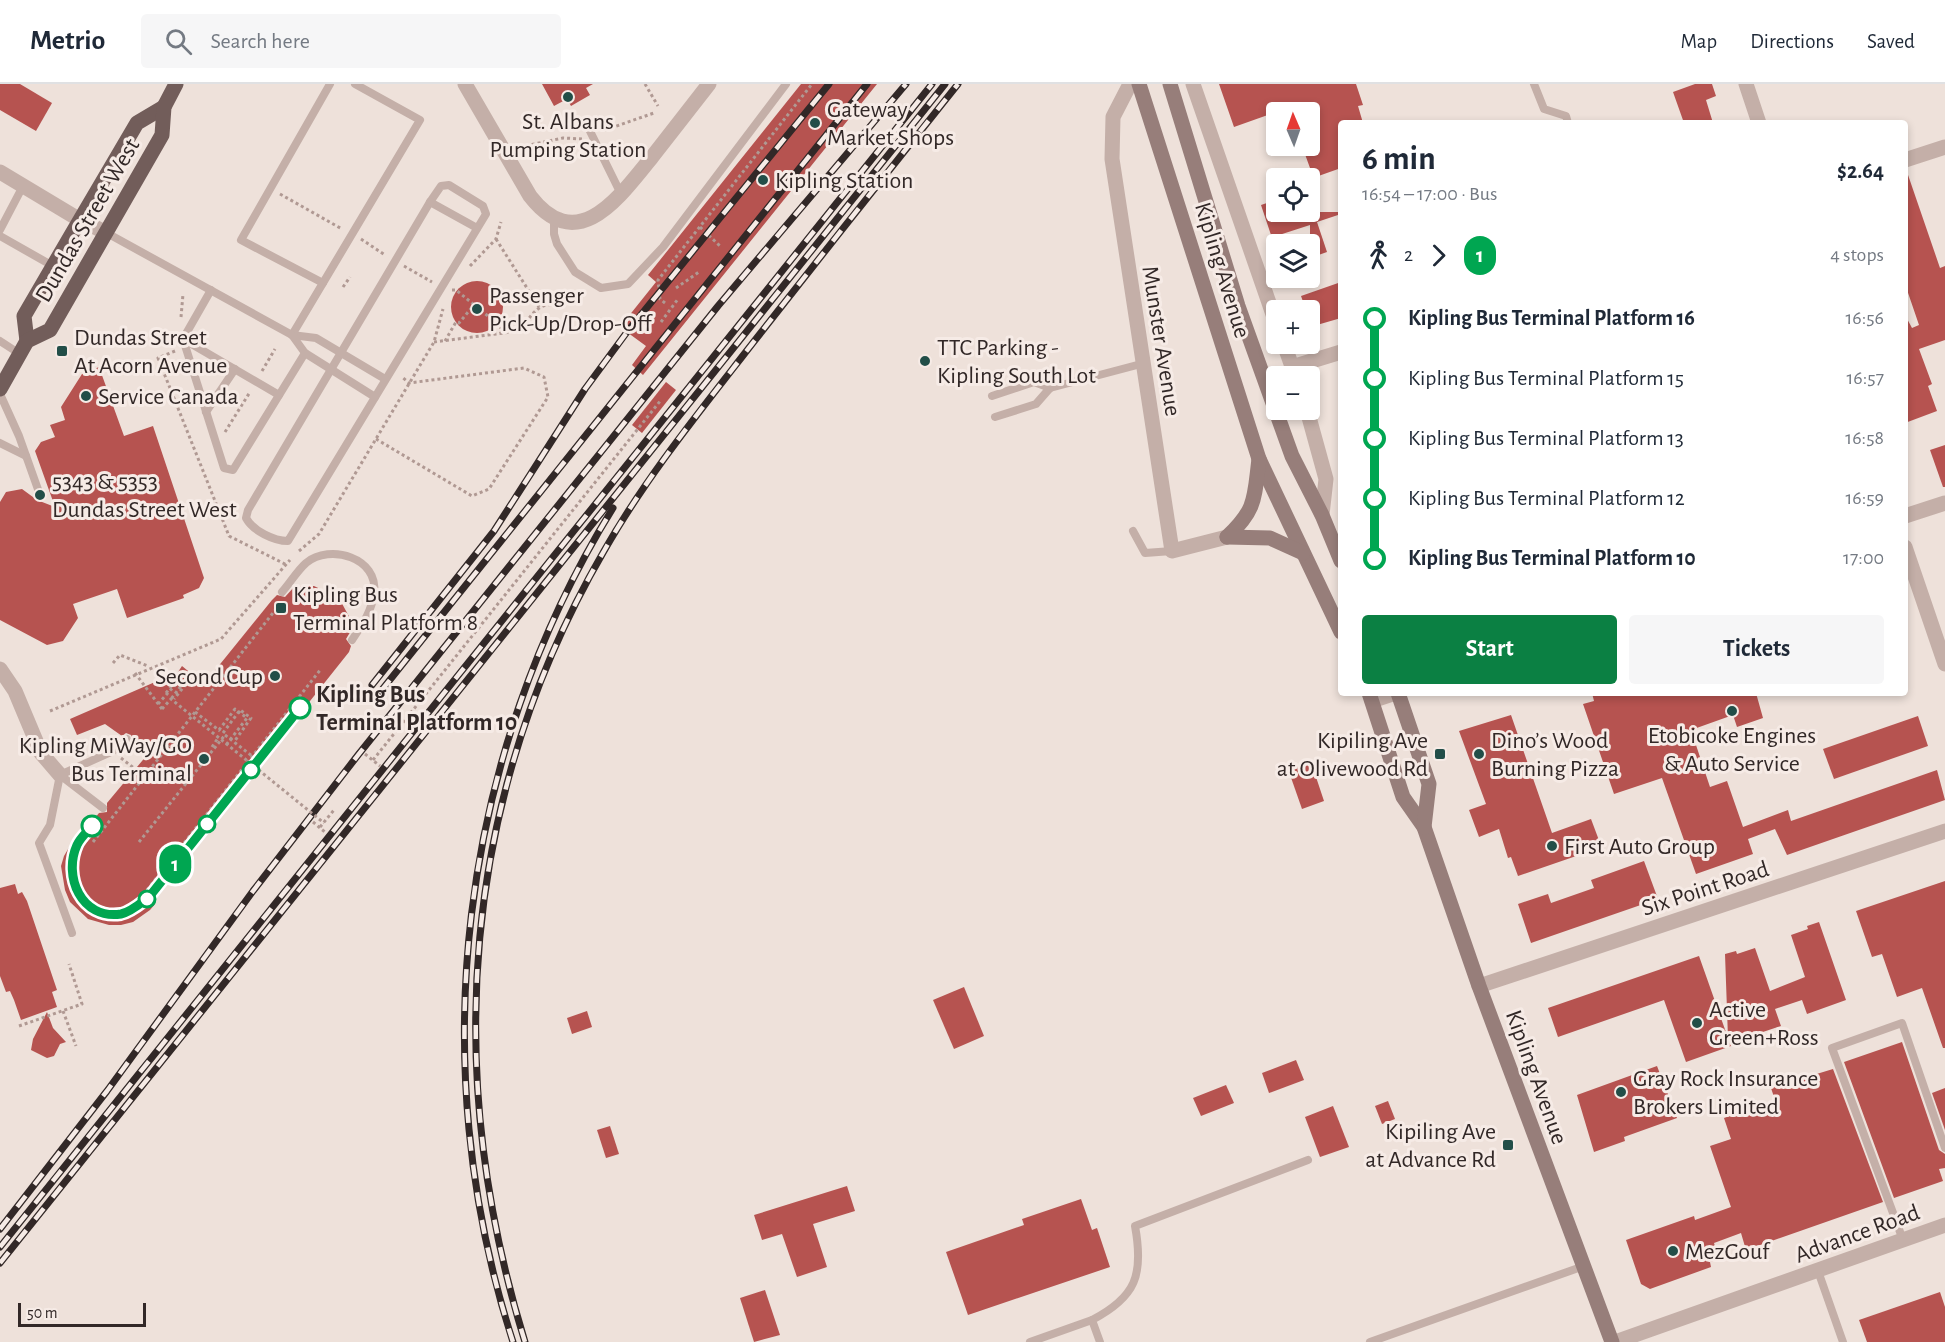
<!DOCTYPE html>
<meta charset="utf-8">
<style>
:root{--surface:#fff;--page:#f6f6f7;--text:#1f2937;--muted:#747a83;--line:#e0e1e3;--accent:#0b8043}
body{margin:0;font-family:"Alegreya Sans",sans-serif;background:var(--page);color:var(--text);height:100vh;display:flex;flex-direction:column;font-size:22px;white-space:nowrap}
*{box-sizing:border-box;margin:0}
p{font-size:20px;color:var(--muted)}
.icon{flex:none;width:33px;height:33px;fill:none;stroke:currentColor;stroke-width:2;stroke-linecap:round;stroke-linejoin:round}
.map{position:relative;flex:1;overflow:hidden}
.panel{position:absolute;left:1338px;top:36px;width:570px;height:576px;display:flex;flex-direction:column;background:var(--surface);border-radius:6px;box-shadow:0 3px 9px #0003}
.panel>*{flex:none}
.badge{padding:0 12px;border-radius:20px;font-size:21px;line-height:39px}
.needle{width:39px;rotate:358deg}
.fabs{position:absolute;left:1266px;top:18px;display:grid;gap:12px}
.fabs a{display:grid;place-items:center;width:54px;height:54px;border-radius:6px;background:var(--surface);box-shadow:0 3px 9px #0003;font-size:30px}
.scale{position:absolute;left:18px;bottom:15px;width:128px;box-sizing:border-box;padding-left:6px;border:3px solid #322827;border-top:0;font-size:16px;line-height:21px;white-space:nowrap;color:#322827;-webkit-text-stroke:4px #f6ebe6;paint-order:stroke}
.map>.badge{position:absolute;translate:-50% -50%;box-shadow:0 0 0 3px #fff}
.legs{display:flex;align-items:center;gap:9px;height:66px;padding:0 24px;font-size:20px}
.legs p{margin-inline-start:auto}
.head{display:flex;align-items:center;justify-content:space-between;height:102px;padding:0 24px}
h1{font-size:33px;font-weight:600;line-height:45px}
.action{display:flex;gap:12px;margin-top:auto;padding:12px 24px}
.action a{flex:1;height:69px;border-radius:6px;background:var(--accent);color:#fff;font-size:24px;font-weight:600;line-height:69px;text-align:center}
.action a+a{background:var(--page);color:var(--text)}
ul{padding:0 24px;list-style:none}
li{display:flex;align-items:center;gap:21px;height:60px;font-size:22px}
li i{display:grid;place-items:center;width:9px;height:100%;margin:0 8px;background:currentColor}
li i::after{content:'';width:15px;height:15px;margin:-8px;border:4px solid;border-radius:50%;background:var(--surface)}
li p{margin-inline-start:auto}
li:first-child i{background:linear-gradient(#0000 50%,currentColor 0)}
li:last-child i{background:linear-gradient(currentColor 50%,#0000 0)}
header{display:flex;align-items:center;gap:36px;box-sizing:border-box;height:84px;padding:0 30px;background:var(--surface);border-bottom:2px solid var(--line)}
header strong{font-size:28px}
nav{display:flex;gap:33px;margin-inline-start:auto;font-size:21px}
.search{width:420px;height:54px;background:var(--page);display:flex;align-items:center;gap:15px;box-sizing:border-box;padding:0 21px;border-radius:6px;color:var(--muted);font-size:22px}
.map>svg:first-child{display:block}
.building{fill:#b65350}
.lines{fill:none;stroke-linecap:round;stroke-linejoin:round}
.path{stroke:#b09993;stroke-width:3;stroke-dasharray:3 3;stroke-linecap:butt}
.lane{stroke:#c4afa8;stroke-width:8}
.street{stroke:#c4afa8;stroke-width:15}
.secondary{stroke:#977e7a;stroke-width:15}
.primary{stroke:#725d5a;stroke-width:15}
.rail-casing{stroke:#322827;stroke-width:7}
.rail{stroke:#f6ebe6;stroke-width:4.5;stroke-dasharray:14;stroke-linecap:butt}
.path-bridge{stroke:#b09993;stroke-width:3;stroke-dasharray:3 3;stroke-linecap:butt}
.line-1-casing{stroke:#fff;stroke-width:14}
.line-1{stroke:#00a651;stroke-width:9}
.poi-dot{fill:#224e48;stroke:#f6ebe6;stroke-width:2}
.stop-1-dot{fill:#fff;stroke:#00a651;stroke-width:3}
.labels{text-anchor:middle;stroke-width:6;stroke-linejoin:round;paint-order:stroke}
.poi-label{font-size:24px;fill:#322827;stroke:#f6ebe6;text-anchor:start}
.street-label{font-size:24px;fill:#322827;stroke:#f6ebe6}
.stop-label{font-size:24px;font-weight:bold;fill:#322827;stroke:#f6ebe6;text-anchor:start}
</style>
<header>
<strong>Metrio</strong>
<div class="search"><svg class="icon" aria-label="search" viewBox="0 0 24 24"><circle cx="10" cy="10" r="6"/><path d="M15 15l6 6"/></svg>Search here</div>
<nav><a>Map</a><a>Directions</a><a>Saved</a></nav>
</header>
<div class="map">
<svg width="1945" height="1258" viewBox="0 0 1945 1258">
<rect width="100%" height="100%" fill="#eee1da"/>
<g class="building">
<path d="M 0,0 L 20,0 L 52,19 L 36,47 L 0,26 Z"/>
<path d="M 542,0 L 593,0 L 586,4 L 590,11 L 571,22 L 567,15 L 554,22 Z"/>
<path d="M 801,0 L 877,0 L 643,291 L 632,281 L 646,262 L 620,243 L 656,198 L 648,191 Z"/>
<path d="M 1219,0 L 1356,0 L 1363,21 L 1358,22 L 1363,39 L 1341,39 L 1341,84 L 1310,95 L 1310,84 L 1302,62 L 1310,62 L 1310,28 L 1276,28 L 1234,43 Z"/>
<path d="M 1695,0 L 1712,0 L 1716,12 L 1706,16 L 1713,39 L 1684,39 L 1673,8 Z"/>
<path d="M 1905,88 L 1907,88 L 1940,184 L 1945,182 L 1945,256 L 1919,265 L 1932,300 L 1928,302 L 1937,327 L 1905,339 L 1905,231 L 1912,244 L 1919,241 L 1905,200 Z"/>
<path d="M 1276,116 L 1276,128 L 1310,128 L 1312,122 L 1313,128 L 1341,128 L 1341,130 L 1317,138 L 1327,168 L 1310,174 L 1310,141 L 1276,152 L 1274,160 L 1261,121 Z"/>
<circle cx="477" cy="223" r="26"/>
<path d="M 1341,198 L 1341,234 L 1310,243 L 1310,226 L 1306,226 L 1301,212 Z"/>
<path d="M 99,283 L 124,352 L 153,342 L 204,494 L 199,504 L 183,511 L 184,514 L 127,534 L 117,505 L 73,520 L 78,534 L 63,557 L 47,561 L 0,536 L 0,418 L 6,408 L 22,405 L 37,416 L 55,423 L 35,367 L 41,358 L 55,353 L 50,341 L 65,336 L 61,323 L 82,290 Z"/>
<path d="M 666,298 L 676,306 L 642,349 L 632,341 Z"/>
<path d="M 1945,361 L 1945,403 L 1943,403 L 1930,366 Z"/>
<path d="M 300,502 L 314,502 L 339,514 L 352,538 L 352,545 L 346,555 L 351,562 L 349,568 L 151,817 L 155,820 L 150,826 L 133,838 L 121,841 L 109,841 L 88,835 L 70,818 L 65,806 L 61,782 L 64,772 L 74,755 L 76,757 L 99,729 L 107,728 L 107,719 L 147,671 L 131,659 L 131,651 L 126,649 L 122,652 L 105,640 L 77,651 L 70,635 L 178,588 L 182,582 L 204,600 L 272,516 L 277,511 L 285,513 L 294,503 Z"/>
<path d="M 1592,609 L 1756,609 L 1763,634 L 1737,643 L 1733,631 L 1691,646 L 1710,703 L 1727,697 L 1743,743 L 1788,726 L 1791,737 L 1937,686 L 1945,716 L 1787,771 L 1775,745 L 1748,755 L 1753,770 L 1696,790 L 1662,694 L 1614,710 L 1583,620 L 1594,617 Z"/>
<path d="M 1511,631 L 1552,749 L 1591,735 L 1600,759 L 1581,766 L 1582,770 L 1518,792 L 1511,773 L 1508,774 L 1499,745 L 1479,753 L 1469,726 L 1486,720 L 1459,647 Z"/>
<path d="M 1918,632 L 1928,662 L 1834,695 L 1823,665 Z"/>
<path d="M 1311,678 L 1324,717 L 1302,725 L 1288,685 Z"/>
<path d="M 1644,777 L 1658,815 L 1531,859 L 1518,820 L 1548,810 L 1551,819 L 1594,804 L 1591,796 Z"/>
<path d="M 1945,797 L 1945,964 L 1943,964 L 1922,904 L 1897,913 L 1882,870 L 1872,873 L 1856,827 Z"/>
<path d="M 15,800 L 18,810 L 22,808 L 27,817 L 57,906 L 52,908 L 57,923 L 21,936 L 14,916 L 10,907 L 6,908 L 0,892 L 0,804 Z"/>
<path d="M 1819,838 L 1846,916 L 1807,930 L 1802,916 L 1775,925 L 1781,942 L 1730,959 L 1731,962 L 1686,978 L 1664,916 L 1558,953 L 1548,924 L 1699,872 L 1728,954 L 1725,870 L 1736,867 L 1737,870 L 1755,864 L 1770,907 L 1805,893 L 1791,851 L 1808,845 L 1807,842 Z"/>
<path d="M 964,903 L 984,952 L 954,965 L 933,916 Z"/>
<path d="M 587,927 L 592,943 L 572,950 L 567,934 Z"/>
<path d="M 47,928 L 53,944 L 66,958 L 60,960 L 54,972 L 47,974 L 31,966 L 33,955 Z"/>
<path d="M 1902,958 L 1939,1066 L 1945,1070 L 1945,1084 L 1939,1085 L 1943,1097 L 1894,1114 L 1844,978 Z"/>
<path d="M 1296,976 L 1304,996 L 1269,1009 L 1262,989 Z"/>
<path d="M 1657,982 L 1677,1034 L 1624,1053 L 1625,1057 L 1594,1068 L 1577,1011 Z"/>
<path d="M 1833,985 L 1883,1118 L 1746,1166 L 1741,1149 L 1714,1159 L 1719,1175 L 1710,1178 L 1711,1183 L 1650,1205 L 1641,1200 L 1626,1156 L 1694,1132 L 1695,1136 L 1731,1123 L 1710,1062 L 1731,1055 L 1724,1034 L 1775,1016 L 1771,1004 Z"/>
<path d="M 1226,1001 L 1234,1019 L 1201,1032 L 1193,1014 Z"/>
<path d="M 1945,1004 L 1945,1046 L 1932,1009 Z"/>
<path d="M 1388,1017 L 1395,1035 L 1382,1040 L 1375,1022 Z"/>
<path d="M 1333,1022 L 1349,1063 L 1320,1073 L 1305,1033 Z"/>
<path d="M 610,1042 L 619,1070 L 606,1074 L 597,1046 Z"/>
<path d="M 847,1102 L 855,1127 L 813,1140 L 827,1183 L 797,1193 L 782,1150 L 762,1156 L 754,1131 Z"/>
<path d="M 1081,1115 L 1092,1146 L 1097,1144 L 1110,1183 L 968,1231 L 946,1168 L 1024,1141 L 1022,1135 Z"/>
<path d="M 765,1206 L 780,1251 L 754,1258 L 740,1214 Z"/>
<path d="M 1940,1208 L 1945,1223 L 1945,1258 L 1867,1258 L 1859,1236 Z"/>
</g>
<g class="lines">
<g class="path">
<path d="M 645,0 L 658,22"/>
<path d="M 605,46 L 654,29"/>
<path d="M 520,63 L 563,54 L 582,55"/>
<path d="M 280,110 L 342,145"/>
<path d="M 700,143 L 720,162"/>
<path d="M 361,155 L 385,171"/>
<path d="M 496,155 L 539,223"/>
<path d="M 404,182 L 432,198"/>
<path d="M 470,182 L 496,155 L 501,138"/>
<path d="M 343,203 L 350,193"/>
<path d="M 676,204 L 699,188"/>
<path d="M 452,206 L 456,206 L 494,237 L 500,235 L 501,249"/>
<path d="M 665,219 L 660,215 L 658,196 L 812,0"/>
<path d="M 181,233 L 183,210"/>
<path d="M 661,238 L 678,215"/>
<path d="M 445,257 L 456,238 L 459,239 L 474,221"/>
<path d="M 434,258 L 519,247 C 534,229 538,216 563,222"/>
<path d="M 175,267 L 158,274 L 229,452 L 285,480"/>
<path d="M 262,287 L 275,265"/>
<path d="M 225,348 L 250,308"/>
<path d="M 376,355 L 472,412 L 489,405 L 548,313 L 544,293 L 524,284 L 409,299 L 402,293"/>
<path d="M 299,467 L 319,450 L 434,258 L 443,225"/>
<path d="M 113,579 L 120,571 L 148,582"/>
<path d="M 135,589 L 162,625"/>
<path d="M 166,609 L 181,590 L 187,594 L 171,615"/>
<path d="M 158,620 L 185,590 L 190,595 L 174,615"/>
<path d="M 50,627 L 221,555 L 290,476"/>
<path d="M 195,628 L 220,647"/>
<path d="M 219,646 L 235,625 L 247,634 L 226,661"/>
<path d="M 223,649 L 240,626 L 251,634 L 234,658"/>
<path d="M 225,651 L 252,672"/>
<path d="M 212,663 L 218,654"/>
<path d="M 365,670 L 380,682"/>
<path d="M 121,674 L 135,685"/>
<path d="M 373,676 L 661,316"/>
<path d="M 313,738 L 326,749"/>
<path d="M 320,743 L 334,726"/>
<path d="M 93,758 L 280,520"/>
<path d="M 139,758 L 225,651"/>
<path d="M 147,806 L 321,585"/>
<path d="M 63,927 L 76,962"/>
<path d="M 19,942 L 82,920 L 69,880"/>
</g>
<g class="lane">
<path d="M 1534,0 L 1544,25 L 1566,32 L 1568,39"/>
<path d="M 598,35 L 586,39 L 621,110"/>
<path d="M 449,101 L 483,122 L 486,130 L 288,457 C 274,457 253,447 246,434 L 248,426 L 430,118 L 441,102 Z"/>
<path d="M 430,118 L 477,144"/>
<path d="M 554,135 L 554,150 L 557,160 L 575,188 L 601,204 L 628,200 L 663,163 L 786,0"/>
<path d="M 0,146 L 23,102"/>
<path d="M 105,148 L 292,251 L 316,254 L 385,295"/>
<path d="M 0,152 L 53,182"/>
<path d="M 323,199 L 241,156 L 330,0"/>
<path d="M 211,206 L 183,255 L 224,384 L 233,386 L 305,269"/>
<path d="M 292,251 L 420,36 L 355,0"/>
<path d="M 292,251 L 305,269 L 375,313"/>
<path d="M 183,255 L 279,311"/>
<path d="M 0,257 L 20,270"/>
<path d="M 0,310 L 19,352 L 40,411"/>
<path d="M 992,312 L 1034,298 L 1050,304"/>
<path d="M 206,328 L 235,285"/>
<path d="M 995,333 L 1036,320 L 1050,304 L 1141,280"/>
<path d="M 0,359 L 26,372"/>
<path d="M 1133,447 L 1145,469 L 1172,467"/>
<path d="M 282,508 C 290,499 297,487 306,479 C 330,459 379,474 374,509 C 372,527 362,541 352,556"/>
<path d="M 60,691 L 103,724"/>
<path d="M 72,849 L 39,759 L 50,741 L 60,691 L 113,667 L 127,655"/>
<path d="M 1903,1156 L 1832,964 L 1902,939 L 1945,1064"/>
<path d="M 1818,1187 L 1843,1258"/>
<path d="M 1030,1258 L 1092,1236"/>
<path d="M 1100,1258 L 1092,1236 C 1136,1213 1144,1191 1135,1142 L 1308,1076"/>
<path d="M 1370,1258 L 1584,1182"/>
</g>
<g class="street">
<path d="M 465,0 L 530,112 C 578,174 620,112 652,73 C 671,49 690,24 709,0"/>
<path d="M 1130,0 L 1113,33 L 1112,75 L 1172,467 L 1227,453"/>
<path d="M 1193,0 L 1276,239"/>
<path d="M 1746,0 L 1759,39"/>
<path d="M 1905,76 L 1945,63"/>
<path d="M 0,88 L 80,136 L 105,148"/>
<path d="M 1284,260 L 1295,291"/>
<path d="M 1292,283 L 1341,268"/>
<path d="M 1307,326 L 1326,395 L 1322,431"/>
<path d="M 1905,432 L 1945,419"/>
<path d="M 1905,463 L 1945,580"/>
<path d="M 0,585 L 15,607 L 41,669 L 60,691"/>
<path d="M 1372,617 L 1396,609"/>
<path d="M 1479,902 L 1945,747"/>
<path d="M 1615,1258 L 1945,1141"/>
</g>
<g class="secondary">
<path d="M 1139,0 L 1259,375 L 1341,548"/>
<path d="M 1170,0 L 1238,222 L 1292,372 L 1322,431 L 1341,477"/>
<path d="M 1227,453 C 1257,425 1254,414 1259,375"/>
<path d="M 1227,453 L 1270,454 L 1303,469"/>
<path d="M 1369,609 L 1403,713 L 1424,743 L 1479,902 L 1612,1258"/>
<path d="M 1398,609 L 1429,700 L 1424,743"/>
</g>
<g class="primary">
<path d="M 27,257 L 24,232 L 80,136 L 137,39 L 164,23"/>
<path d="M 0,305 L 27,257 L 50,246 L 162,51 L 164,23 L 176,0"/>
</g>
<g class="rail-casing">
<g id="rail">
<path d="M 372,601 L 494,447 L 585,305 L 627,248 L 829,0"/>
<path d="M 381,607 L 867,0"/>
<path d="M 0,1145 L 107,1007 L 253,807 L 358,671 L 718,222 L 906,0"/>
<path d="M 0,1163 L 932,0"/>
<path d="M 0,1179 L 945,0"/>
<path d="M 513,1258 C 423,980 459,673 613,424"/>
<path d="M 525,1258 C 442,989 461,713 604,467 C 646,393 700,327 752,260 C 820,173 889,86 958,0"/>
</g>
</g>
<use href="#rail" class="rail"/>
<path class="path-bridge" d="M 162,625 L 171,615 L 324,739"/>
</g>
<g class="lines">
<g class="line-1-casing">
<path id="line-1" d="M 92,742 C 87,748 80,754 77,761 C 63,792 81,836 121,830 C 131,828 141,819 149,813 L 300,624"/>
</g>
<use href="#line-1" class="line-1"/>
</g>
<g class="poi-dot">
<circle cx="568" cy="13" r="6"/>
<circle cx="815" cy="39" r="6"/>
<circle cx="763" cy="96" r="6"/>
<circle cx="477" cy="225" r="6"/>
<rect x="56" y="261" width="12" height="12" rx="3"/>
<circle cx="925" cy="277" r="6"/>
<circle cx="86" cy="312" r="6"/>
<circle cx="40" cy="411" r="6"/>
<rect x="275" y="518" width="12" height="12" rx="3"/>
<circle cx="275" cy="592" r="6"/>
<circle cx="1732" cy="627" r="6"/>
<rect x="1434" y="664" width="12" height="12" rx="3"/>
<circle cx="1479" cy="670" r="6"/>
<circle cx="204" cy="675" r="6"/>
<circle cx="1552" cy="762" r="6"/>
<circle cx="1697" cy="939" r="6"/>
<circle cx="1621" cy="1008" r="6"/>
<rect x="1502" y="1055" width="12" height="12" rx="3"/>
<circle cx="1673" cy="1167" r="6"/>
</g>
<g class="stop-1-dot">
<circle cx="300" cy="624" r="10"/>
<circle cx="251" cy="686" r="8"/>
<circle cx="207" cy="740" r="8"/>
<circle cx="92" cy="742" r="10"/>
<circle cx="147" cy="815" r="8"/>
</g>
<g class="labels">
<g class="poi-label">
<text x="827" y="33">Gateway<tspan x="827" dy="28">Market Shops</tspan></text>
<text x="568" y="45" text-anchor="middle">St. Albans<tspan x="568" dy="28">Pumping Station</tspan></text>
<text x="775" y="104">Kipling Station</text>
<text x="489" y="219">Passenger<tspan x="489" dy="28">Pick-Up/Drop-Off</tspan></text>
<text x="74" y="261">Dundas Street<tspan x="74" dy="28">At Acorn Avenue</tspan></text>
<text x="937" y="271">TTC Parking -<tspan x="937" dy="28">Kipling South Lot</tspan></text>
<text x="98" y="320">Service Canada</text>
<text x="52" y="405">5343 &amp; 5353<tspan x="52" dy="28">Dundas Street West</tspan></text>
<text x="293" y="518">Kipling Bus<tspan x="293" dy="28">Terminal Platform 8</tspan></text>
<text x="263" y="600" text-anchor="end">Second Cup</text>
<text x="1732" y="659" text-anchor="middle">Etobicoke Engines<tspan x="1732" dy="28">&amp; Auto Service</tspan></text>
<text x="1428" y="664" text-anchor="end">Kipiling Ave<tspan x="1428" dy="28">at Olivewood Rd</tspan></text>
<text x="1491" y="664">Dino’s Wood<tspan x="1491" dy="28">Burning Pizza</tspan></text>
<text x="192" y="669" text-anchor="end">Kipling MiWay/GO<tspan x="192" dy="28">Bus Terminal</tspan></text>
<text x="1564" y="770">First Auto Group</text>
<text x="1709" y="933">Active<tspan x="1709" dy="28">Green+Ross</tspan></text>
<text x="1633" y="1002">Gray Rock Insurance<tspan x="1633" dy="28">Brokers Limited</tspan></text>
<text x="1496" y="1055" text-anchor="end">Kipiling Ave<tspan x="1496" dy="28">at Advance Rd</tspan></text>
<text x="1685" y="1175">MezGouf</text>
</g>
<g class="street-label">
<text transform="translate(87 136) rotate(-60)" y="8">Dundas Street West</text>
<text transform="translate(1223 186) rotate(73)" y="8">Kipling Avenue</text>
<text transform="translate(1162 257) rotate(81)" y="8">Munster Avenue</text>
<text transform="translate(1705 804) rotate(-18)" y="8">Six Point Road</text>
<text transform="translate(1537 993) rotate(70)" y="8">Kipling Avenue</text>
<text transform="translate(1857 1149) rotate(-20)" y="8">Advance Road</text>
</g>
<g class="stop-label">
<text x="316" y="618">Kipling Bus<tspan x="316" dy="28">Terminal Platform 10</tspan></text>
</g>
</g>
</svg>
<div class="fabs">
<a><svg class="needle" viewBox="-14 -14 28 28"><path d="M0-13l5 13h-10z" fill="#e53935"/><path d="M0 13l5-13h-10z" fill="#747a83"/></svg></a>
<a><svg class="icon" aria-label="locate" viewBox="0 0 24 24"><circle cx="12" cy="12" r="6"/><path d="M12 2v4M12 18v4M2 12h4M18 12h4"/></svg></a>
<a><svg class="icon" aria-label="layers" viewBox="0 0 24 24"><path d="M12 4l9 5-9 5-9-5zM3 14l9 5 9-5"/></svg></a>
<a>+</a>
<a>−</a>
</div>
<div class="scale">50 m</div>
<b class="badge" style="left:175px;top:780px;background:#00a651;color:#fff">1</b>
<section class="panel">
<div class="head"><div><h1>6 min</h1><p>16:54 – 17:00 · Bus</p></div><b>$2.64</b></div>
<div class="legs"><svg class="icon" aria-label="walk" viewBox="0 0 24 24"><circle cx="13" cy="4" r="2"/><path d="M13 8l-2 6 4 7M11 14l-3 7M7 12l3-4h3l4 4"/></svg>2<svg class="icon" aria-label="forward" viewBox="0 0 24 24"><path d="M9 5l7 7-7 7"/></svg><b class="badge" style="background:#00a651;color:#fff">1</b><p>4 stops</p></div>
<ul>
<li><i style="color:#00a651"></i><b>Kipling Bus Terminal Platform 16</b><p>16:56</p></li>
<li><i style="color:#00a651"></i><span>Kipling Bus Terminal Platform 15</span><p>16:57</p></li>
<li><i style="color:#00a651"></i><span>Kipling Bus Terminal Platform 13</span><p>16:58</p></li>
<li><i style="color:#00a651"></i><span>Kipling Bus Terminal Platform 12</span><p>16:59</p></li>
<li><i style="color:#00a651"></i><b>Kipling Bus Terminal Platform 10</b><p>17:00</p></li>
</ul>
<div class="action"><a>Start</a><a>Tickets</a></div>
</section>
</div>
